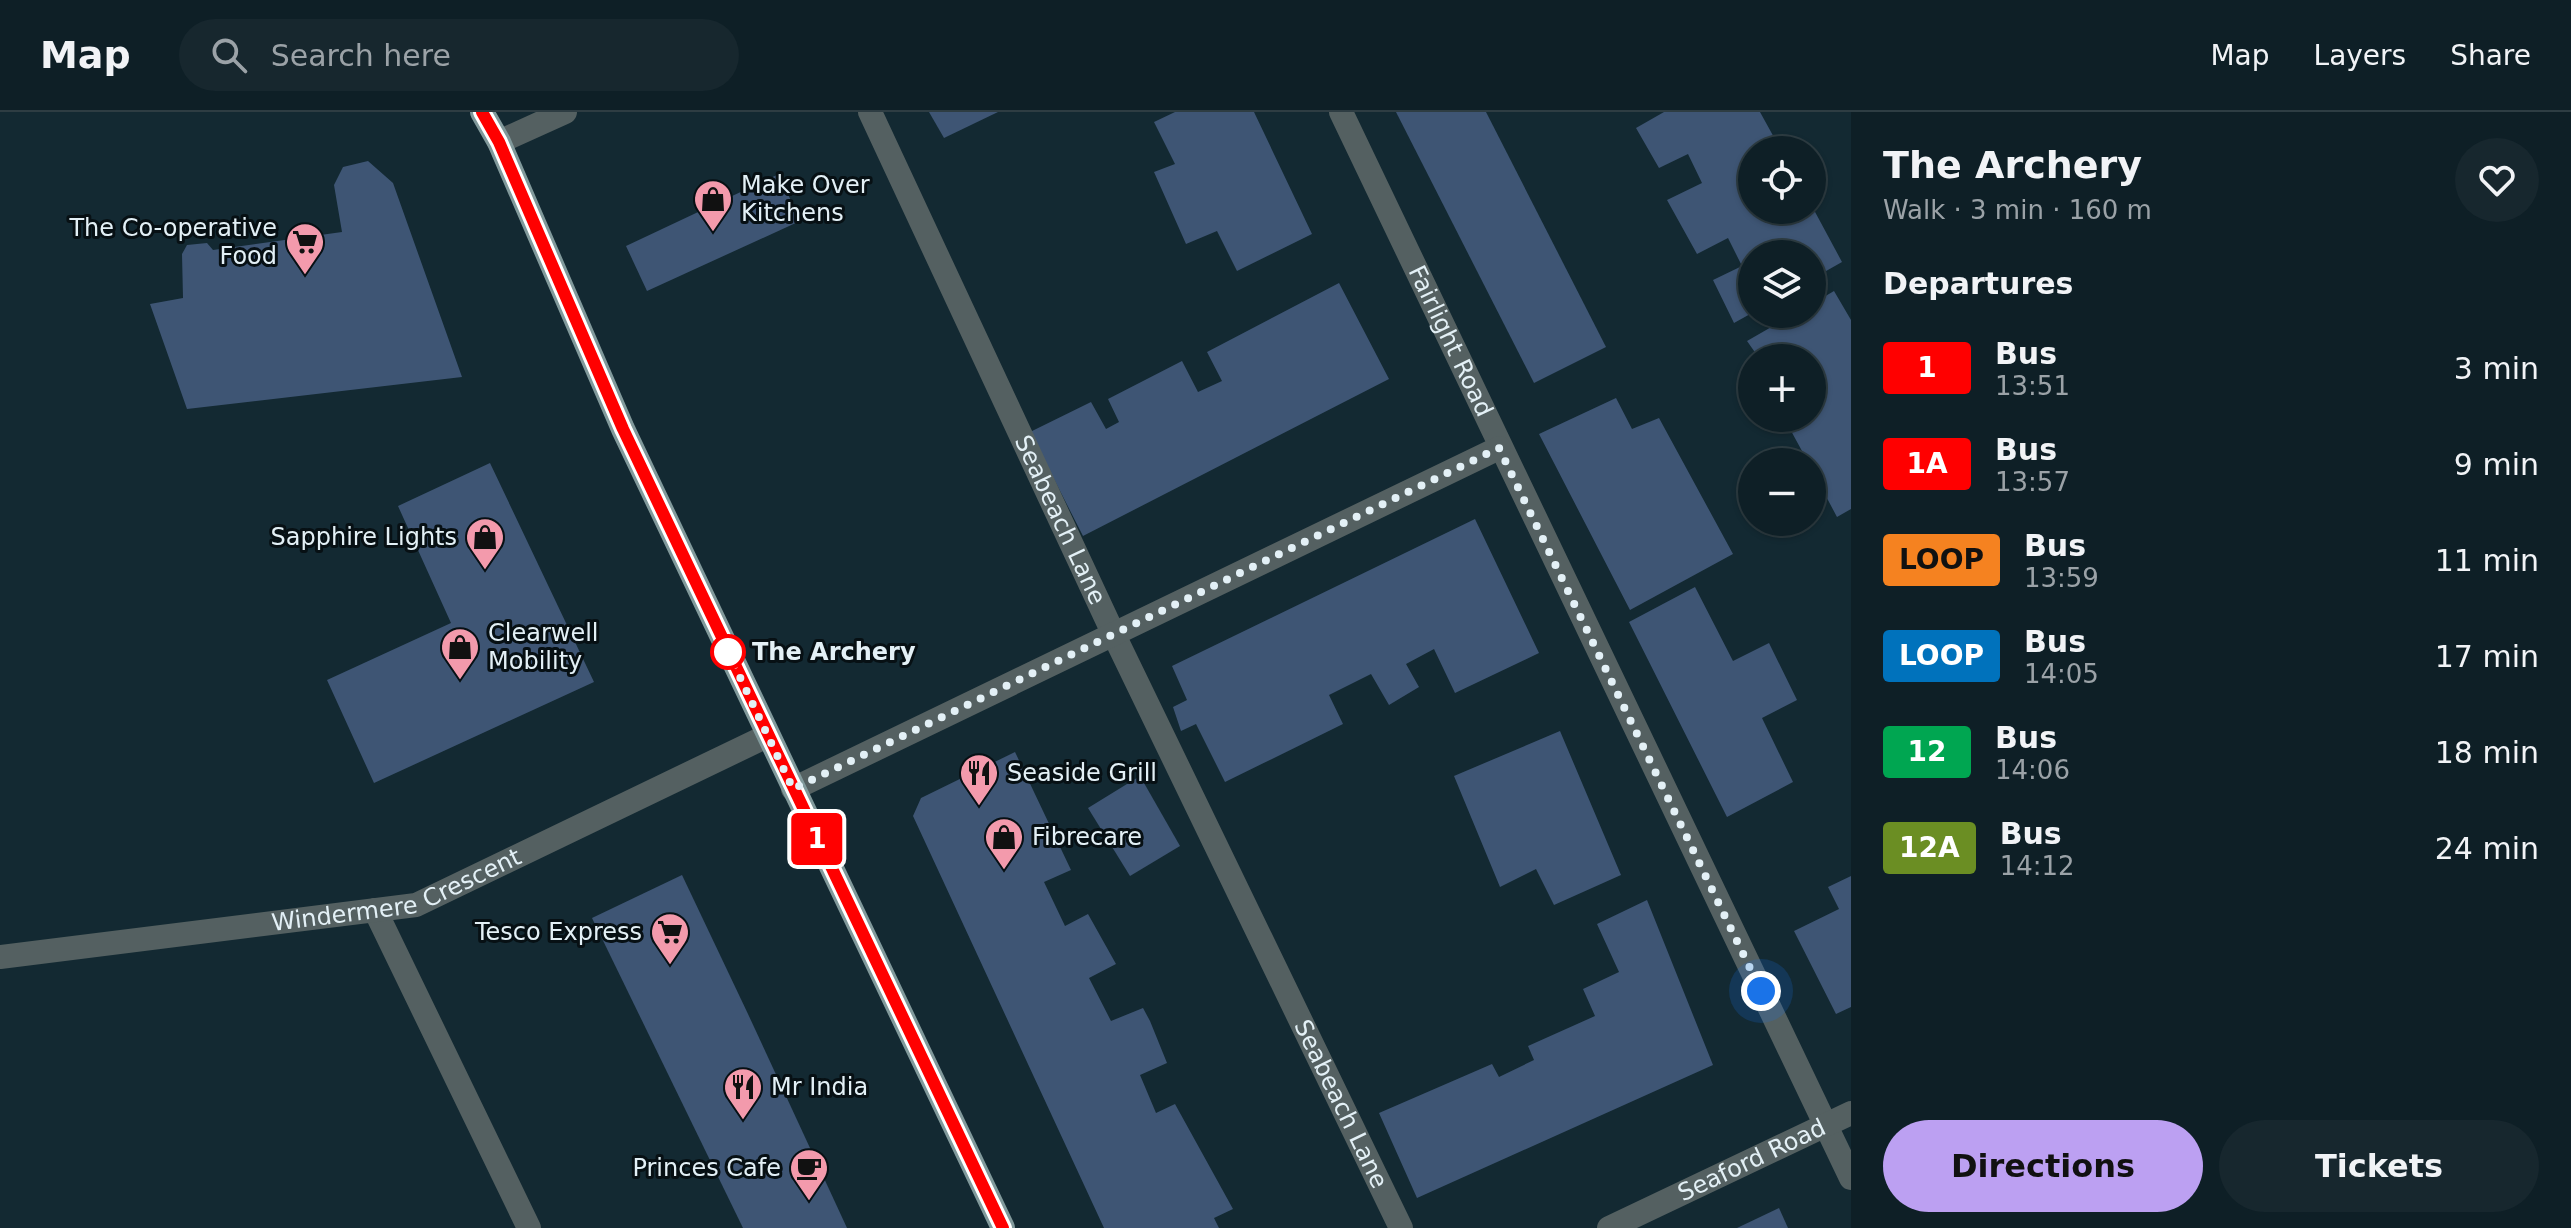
<!DOCTYPE html>
<meta charset="utf-8">
<style>
:root{--surface:#0e1f26;--page:#17272e;--text:#f1f3f6;--muted:#9ba2a7;--line:#2e3d43;--accent:#bca0f2}
body{margin:0;font-family:"DejaVu Sans",sans-serif;background:var(--page);color:var(--text);height:100vh;display:flex;flex-direction:column;font-size:30px;white-space:nowrap}
*{box-sizing:border-box;margin:0}
p{font-size:26px;color:var(--muted)}
.icon{flex:none;width:44px;height:44px;fill:none;stroke:currentColor;stroke-width:2;stroke-linecap:round;stroke-linejoin:round}
.map{position:relative;flex:1;overflow:hidden}
.details{display:flex;flex-direction:column;background:var(--surface);width:720px}
.details>*{flex:none}
.badge{padding:0 16px;border-radius:6px;font-size:28px;line-height:52px}
.tools{position:absolute;left:1738px;top:24px;display:grid;gap:16px}
.tools a{display:grid;place-items:center;width:88px;height:88px;border-radius:50%;background:var(--surface);box-shadow:0 2px 6px #0004,0 0 0 2px var(--line);font-size:40px}
.you{position:absolute;width:40px;height:40px;margin:-20px;border:6px solid #fff;border-radius:50%;background:#1a73e8;box-shadow:0 0 0 12px #1a73e833}
.map>.badge{position:absolute;translate:-50% -50%;box-shadow:0 0 0 4px #fff}
h2{padding:0 32px;font-size:30px;line-height:72px}
.round{display:grid;place-items:center;flex:none;width:84px;height:84px;border-radius:42px;background:var(--page)}
.head{display:flex;align-items:center;justify-content:space-between;height:136px;padding:0 32px}
h1{font-size:38px;font-weight:700;line-height:60px}
.action{display:flex;gap:16px;margin-top:auto;padding:16px 32px}
.action a{flex:1;height:92px;border-radius:48px;background:var(--accent);color:#111;font-size:32px;font-weight:700;line-height:92px;text-align:center}
.action a+a{background:var(--page);color:var(--text)}
ul{padding:0;list-style:none}
li{display:flex;align-items:center;gap:24px;height:96px;padding:0 32px}
li div{flex:1}
li b{display:block;font-size:30px}
li em{font-style:normal}
li .badge{min-width:88px;font-weight:700;text-align:center}
header{display:flex;align-items:center;gap:48px;box-sizing:border-box;height:112px;padding:0 40px;background:var(--surface);border-bottom:2px solid var(--line)}
header strong{font-size:38px}
nav{display:flex;gap:44px;margin-inline-start:auto;font-size:28px}
.search{width:560px;height:72px;background:var(--page);display:flex;align-items:center;gap:20px;box-sizing:border-box;padding:0 28px;border-radius:44px;color:var(--muted);font-size:30px}
main{display:flex;flex:1;min-height:0}
.map>svg:first-child{display:block}
.building{fill:#3e5574}
.lines{fill:none;stroke-linecap:round;stroke-linejoin:round}
.minor{stroke:#546061;stroke-width:24}
.major{stroke:#81999b;stroke-width:24}
.line-casing{stroke:#fff;stroke-width:18}
.line{stroke:#f00;stroke-width:12}
.walk{stroke:#e3f0f6;stroke-width:8;stroke-dasharray:0 14.4}
.stop-dot{fill:#fff;stroke:#f00;stroke-width:4}
.labels{text-anchor:middle;stroke-width:6;stroke-linejoin:round;paint-order:stroke}
.poi-label{font-size:24px;fill:#e3f0f6;stroke:#071014;text-anchor:start}
.street-label{font-size:24px;fill:#e3f0f6;stroke:#071014}
.stop-label{font-size:24px;font-weight:bold;fill:#e3f0f6;stroke:#071014;text-anchor:start}
</style>
<header>
<strong>Map</strong>
<div class="search"><svg class="icon" aria-label="search" viewBox="0 0 24 24"><circle cx="10" cy="10" r="6"/><path d="M15 15l6 6"/></svg>Search here</div>
<nav><a>Map</a><a>Layers</a><a>Share</a></nav>
</header>
<main>
<div class="map">
<svg width="1851" height="1116" viewBox="0 0 1851 1116">
<rect width="100%" height="100%" fill="#132932"/>
<g class="building">
<path d="M 929,0 L 998,0 L 944,26 Z"/>
<path d="M 1175,0 L 1254,0 L 1312,122 L 1237,159 L 1217,119 L 1186,132 L 1154,60 L 1175,52 L 1154,10 Z"/>
<path d="M 1396,0 L 1486,0 L 1606,235 L 1534,271 Z"/>
<path d="M 1664,0 L 1760,0 L 1781,38 L 1752,38 L 1752,98 L 1814,98 L 1842,150 L 1812,167 L 1812,142 L 1752,142 L 1752,201 L 1734,211 L 1713,168 L 1742,154 L 1728,126 L 1697,142 L 1667,88 L 1702,71 L 1688,42 L 1659,56 L 1636,16 Z"/>
<path d="M 368,49 L 393,71 L 462,265 L 187,297 L 150,192 L 183,186 L 182,142 L 187,133 L 207,131 L 213,138 L 342,120 L 334,73 L 343,55 Z"/>
<path d="M 779,62 L 800,109 L 647,179 L 626,134 Z"/>
<path d="M 1339,171 L 1389,267 L 1083,424 L 1030,320 L 1091,290 L 1106,317 L 1119,310 L 1108,287 L 1182,249 L 1198,280 L 1222,269 L 1207,240 Z"/>
<path d="M 1834,179 L 1851,208 L 1851,397 L 1837,405 L 1812,358 L 1812,350 L 1808,350 L 1784,306 L 1812,306 L 1812,246 L 1759,246 L 1747,229 L 1794,202 L 1812,202 L 1812,192 Z"/>
<path d="M 1616,286 L 1632,317 L 1659,306 L 1733,442 L 1630,498 L 1539,322 Z"/>
<path d="M 490,351 L 594,570 L 374,671 L 327,568 L 451,511 L 398,394 Z"/>
<path d="M 1475,407 L 1539,541 L 1455,581 L 1434,537 L 1406,552 L 1419,575 L 1389,593 L 1371,562 L 1329,583 L 1343,612 L 1225,670 L 1196,612 L 1181,619 L 1173,595 L 1187,588 L 1172,554 Z"/>
<path d="M 1695,475 L 1733,549 L 1769,531 L 1797,588 L 1762,606 L 1793,670 L 1727,705 L 1629,510 Z"/>
<path d="M 1560,619 L 1621,763 L 1554,793 L 1536,757 L 1500,775 L 1454,664 Z"/>
<path d="M 1015,640 L 1071,758 L 1044,770 L 1065,814 L 1088,802 L 1116,852 L 1089,866 L 1111,909 L 1143,896 L 1150,909 L 1167,951 L 1140,963 L 1156,1001 L 1175,992 L 1233,1097 L 1214,1106 L 1219,1116 L 1104,1116 L 913,704 L 921,686 Z"/>
<path d="M 1140,664 L 1180,734 L 1130,764 L 1088,696 Z"/>
<path d="M 682,763 L 748,902 L 847,1116 L 743,1116 L 592,806 Z"/>
<path d="M 1851,764 L 1851,895 L 1836,902 L 1794,819 L 1839,797 L 1828,775 Z"/>
<path d="M 1647,788 L 1713,953 L 1417,1086 L 1379,1001 L 1492,952 L 1499,965 L 1534,948 L 1528,934 L 1595,904 L 1583,877 L 1619,860 L 1597,812 Z"/>
<path d="M 1779,1096 L 1788,1116 L 1737,1116 Z"/>
</g>
<g class="lines">
<g class="minor">
<path id="s1" d="M 870,0 L 1114,523 L 1401,1116"/>
<path id="s2" d="M 1341,0 L 1851,1066"/>
<path d="M 499,30 L 565,0"/>
<path d="M 793,677 L 1499,336"/>
<path d="M 375,798 L 529,1116"/>
<path id="s3" d="M 0,845 L 416,793 L 767,624"/>
<path id="s4" d="M 1609,1116 L 1851,1001"/>
</g>
<path class="major" d="M 482,0 L 499,30 L 623,317 L 1003,1116"/>
</g>
<g class="lines">
<g class="line-casing">
<path id="line" d="M 482,0 L 499,30 L 623,317 L 1003,1116"/>
</g>
<use href="#line" class="line"/>
<path class="walk" d="M 728,540 L 793,677 L 1499,336 L 1761,879"/>
</g>
<defs>
<g id="shop-pin" transform="scale(2)"><path d="M0 17L-7.5 6A9.5 9.5 0 1 1 7.5 6Z" fill="#f39aac" stroke="#071014"/><path d="M-5-2.5h2.3a2.7 3.5 0 0 1 5.4 0H5L5.5 6h-11ZM-1.5-2.5h3a1.5 2.3 0 0 0-3 0Z" fill="#111"/></g>
<g id="supermarket-pin" transform="scale(2)"><path d="M0 17L-7.5 6A9.5 9.5 0 1 1 7.5 6Z" fill="#f39aac" stroke="#071014"/><path d="M-6-5.5h2.5l.6 2H6L4.5 2H-2.5L-4.4-4H-6ZM-1.5 3.2a1.3 1.3 0 1 0 .1 0ZM3 3.2a1.3 1.3 0 1 0 .1 0Z" fill="#111"/></g>
<g id="restaurant-pin" transform="scale(2)"><path d="M0 17L-7.5 6A9.5 9.5 0 1 1 7.5 6Z" fill="#f39aac" stroke="#071014"/><path d="M-5-6h1v4h1v-4h1v4h1v-4h1v5L-1.5 .5V6h-2V.5L-5-1ZM5-6V6H3V1.5H1.5Q1.5-4 5-6Z" fill="#111"/></g>
<g id="cafe-pin" transform="scale(2)"><path d="M0 17L-7.5 6A9.5 9.5 0 1 1 7.5 6Z" fill="#f39aac" stroke="#071014"/><path d="M-5.5-4.5H6V0H3Q3 3.5 0 3.5H-2.5Q-5.5 3.5-5.5 0ZM3-3.2v2h1.7v-2ZM-6 4.5H4V6H-6Z" fill="#111"/></g>
</defs>
<g fill-rule="evenodd">
<use href="#shop-pin" x="713" y="87"/>
<use href="#supermarket-pin" x="305" y="130"/>
<use href="#shop-pin" x="485" y="425"/>
<use href="#shop-pin" x="460" y="535"/>
<use href="#restaurant-pin" x="979" y="661"/>
<use href="#shop-pin" x="1004" y="725"/>
<use href="#supermarket-pin" x="670" y="820"/>
<use href="#restaurant-pin" x="743" y="975"/>
<use href="#cafe-pin" x="809" y="1056"/>
</g>
<circle class="stop-dot" cx="728" cy="540" r="16"/>
<g class="labels">
<g class="poi-label">
<text x="741" y="81">Make Over<tspan x="741" dy="28">Kitchens</tspan></text>
<text x="277" y="124" text-anchor="end">The Co-operative<tspan x="277" dy="28">Food</tspan></text>
<text x="457" y="433" text-anchor="end">Sapphire Lights</text>
<text x="488" y="529">Clearwell<tspan x="488" dy="28">Mobility</tspan></text>
<text x="1007" y="669">Seaside Grill</text>
<text x="1032" y="733">Fibrecare</text>
<text x="642" y="828" text-anchor="end">Tesco Express</text>
<text x="771" y="983">Mr India</text>
<text x="781" y="1064" text-anchor="end">Princes Cafe</text>
</g>
<g class="street-label">
<text dy="8" stroke="none"><textPath href="#s2" startOffset="254">Fairlight Road</textPath></text>
<text dy="8" stroke="none"><textPath href="#s1" startOffset="450">Seabeach Lane</textPath></text>
<text dy="8" stroke="none"><textPath href="#s3" startOffset="404">Windermere Crescent</textPath></text>
<text dy="8" stroke="none"><textPath href="#s1" startOffset="1098">Seabeach Lane</textPath></text>
<text dy="8" stroke="none"><textPath href="#s4" startOffset="158">Seaford Road</textPath></text>
</g>
<g class="stop-label">
<text x="752" y="548">The Archery</text>
</g>
</g>
</svg>
<div class="tools">
<a><svg class="icon" aria-label="locate" viewBox="0 0 24 24"><circle cx="12" cy="12" r="6"/><path d="M12 2v4M12 18v4M2 12h4M18 12h4"/></svg></a>
<a><svg class="icon" aria-label="layers" viewBox="0 0 24 24"><path d="M12 4l9 5-9 5-9-5zM3 14l9 5 9-5"/></svg></a>
<a>+</a>
<a>−</a>
</div>
<div class="you" style="left:1761px;top:879px"></div>
<b class="badge" style="left:817px;top:727px;background:#f00;color:#fff">1</b>
</div>
<section class="details">
<div class="head"><div><h1>The Archery</h1><p>Walk · 3 min · 160 m</p></div><a class="round"><svg class="icon" aria-label="heart" viewBox="0 0 24 24"><path d="M12 20l-8-8c-3-5 5-10 8-4 3-6 11-1 8 4z"/></svg></a></div>
<h2>Departures</h2>
<ul>
<li><span class="badge" style="background:#f00;color:#fff">1</span><div><b>Bus</b><p>13:51</p></div><em>3 min</em></li>
<li><span class="badge" style="background:#f00;color:#fff">1A</span><div><b>Bus</b><p>13:57</p></div><em>9 min</em></li>
<li><span class="badge" style="background:#f58220;color:#111">LOOP</span><div><b>Bus</b><p>13:59</p></div><em>11 min</em></li>
<li><span class="badge" style="background:#0072bc;color:#fff">LOOP</span><div><b>Bus</b><p>14:05</p></div><em>17 min</em></li>
<li><span class="badge" style="background:#00a651;color:#fff">12</span><div><b>Bus</b><p>14:06</p></div><em>18 min</em></li>
<li><span class="badge" style="background:#6b8e23;color:#fff">12A</span><div><b>Bus</b><p>14:12</p></div><em>24 min</em></li>
</ul>
<div class="action"><a>Directions</a><a>Tickets</a></div>
</section>
</main>
